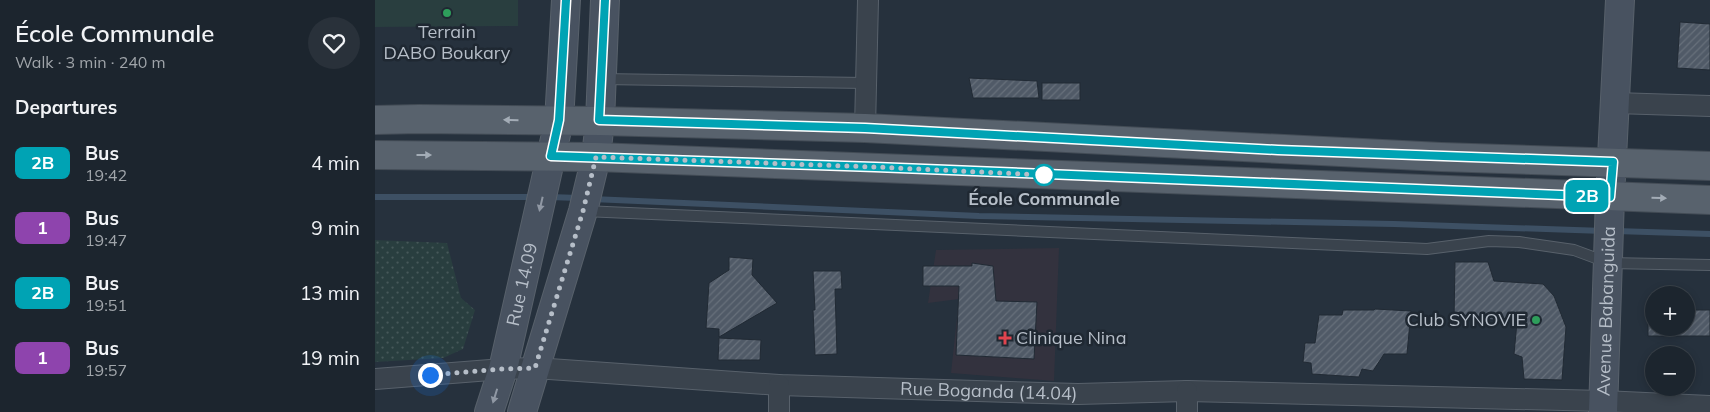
<!DOCTYPE html>
<meta charset="utf-8">
<style>
:root{--surface:#1c252e;--page:#29313a;--text:#f1f3f6;--muted:#a0a5aa;--line:#3a424a}
body{margin:0;font-family:Mulish,sans-serif;background:var(--page);color:var(--text);height:100vh;display:flex;flex-direction:column;font-size:19px;white-space:nowrap}
*{box-sizing:border-box;margin:0}
p{font-size:16px;color:var(--muted)}
.icon{flex:none;width:28px;height:28px;fill:none;stroke:currentColor;stroke-width:2;stroke-linecap:round;stroke-linejoin:round}
.map{position:relative;flex:1;overflow:hidden}
.drawer{display:flex;flex-direction:column;background:var(--surface);width:375px}
.drawer>*{flex:none}
.badge{padding:0 10px;border-radius:8px;font-size:18px;line-height:32px}
.tools{position:absolute;left:1270px;top:286px;display:grid;gap:10px}
.tools a{display:grid;place-items:center;width:50px;height:50px;border-radius:50%;background:var(--surface);box-shadow:0 2px 8px #0003,0 0 0 1px var(--line);font-size:25px}
.you{position:absolute;width:25px;height:25px;margin:-12px;border:4px solid #fff;border-radius:50%;background:#1a73e8;box-shadow:0 0 0 8px #1a73e833}
.map>.badge{position:absolute;translate:-50% -50%;box-shadow:0 0 0 2px #fff}
h2{padding:0 15px;font-size:19px;line-height:45px}
.round{display:grid;place-items:center;flex:none;width:52px;height:52px;border-radius:26px;background:var(--page)}
.head{display:flex;align-items:center;justify-content:space-between;height:85px;padding:0 15px}
h1{font-size:24px;font-weight:600;line-height:38px}
ul{padding:0;list-style:none}
li{display:flex;align-items:center;gap:15px;height:65px;padding:0 15px}
li div{flex:1}
li b{display:block;font-size:19px}
li em{font-style:normal}
li .badge{min-width:55px;font-weight:700;text-align:center}
main{display:flex;flex:1;min-height:0}
.map>svg:first-child{display:block}
.medical{fill:#33323e}
.park{fill:url(#park-dots)}
.pitch{fill:#293e3f}
.lines{fill:none;stroke-linecap:round;stroke-linejoin:round}
.stream{stroke:#3d5064;stroke-width:6}
.building{fill:url(#building-hatch);stroke:#212a34}
.lane-casing{stroke:#58616b;stroke-width:12}
.street-casing{stroke:#58616b;stroke-width:22}
.secondary-casing{stroke:#58616b;stroke-width:30}
.primary-casing{stroke:#434c56;stroke-width:30}
.lane{stroke:#3a434d;stroke-width:10}
.street{stroke:#3a434d;stroke-width:20}
.secondary{stroke:#485260;stroke-width:28}
.primary{stroke:#58626d;stroke-width:28}
.oneway{fill:#a3acb6}
.oneway2{fill:#9098a4}
.line-casing{stroke:#fff;stroke-width:11}
.line{stroke:#00a3b4;stroke-width:8}
.walk{stroke:#b6bec8;stroke-width:5;stroke-dasharray:0 9}
.leisure-dot{fill:#2e9e5b;stroke:#1f2832;stroke-width:2}
.stop-dot{fill:#fff;stroke:#00a3b4;stroke-width:2.5}
.health-dot{fill:#e0444e;stroke:#1f2832;stroke-width:2}
.labels{text-anchor:middle;stroke-width:5;stroke-linejoin:round;paint-order:stroke}
.poi-label{font-size:18px;fill:#b6bec8;stroke:#1f2832}
.stop-label{font-size:18px;font-weight:bold;fill:#b6bec8;stroke:#1f2832}
.street-label{font-size:18px;fill:#b6bec8;stroke:#1f2832}
</style>
<main>
<section class="drawer">
<div class="head"><div><h1>École Communale</h1><p>Walk · 3 min · 240 m</p></div><a class="round"><svg class="icon" aria-label="heart" viewBox="0 0 24 24"><path d="M12 20l-8-8c-3-5 5-10 8-4 3-6 11-1 8 4z"/></svg></a></div>
<h2>Departures</h2>
<ul>
<li><span class="badge" style="background:#00a3b4;color:#fff">2B</span><div><b>Bus</b><p>19:42</p></div><em>4 min</em></li>
<li><span class="badge" style="background:#8e44ad;color:#fff">1</span><div><b>Bus</b><p>19:47</p></div><em>9 min</em></li>
<li><span class="badge" style="background:#00a3b4;color:#fff">2B</span><div><b>Bus</b><p>19:51</p></div><em>13 min</em></li>
<li><span class="badge" style="background:#8e44ad;color:#fff">1</span><div><b>Bus</b><p>19:57</p></div><em>19 min</em></li>
</ul>
</section>
<div class="map">
<svg width="1335" height="412" viewBox="0 0 1335 412">
<defs>
<pattern id="park-dots" width="8" height="8" patternUnits="userSpaceOnUse" patternTransform="scale(1.25)"><rect width="8" height="8" fill="#293e3f"/><path d="M2 2h.1M6 6h.1" fill="none" stroke="#465859" stroke-width="1.8" stroke-linecap="round"/></pattern>
<pattern id="building-hatch" width="6" height="6" patternUnits="userSpaceOnUse" patternTransform="scale(1.25)"><rect width="6" height="6" fill="#505a67"/><path d="M-1 1l2-2M0 6l6-6M5 7l2-2" fill="none" stroke="#67707b"/></pattern>
</defs>
<rect width="100%" height="100%" fill="#26313d"/>
<path class="medical" d="M 684,248 L 679,381 L 576,373 L 584,299 L 553,303 L 561,250 Z"/>
<path class="park" d="M 0,240 L 72,243 L 86,298 L 100,310 L 88,349 L 68,358 L 0,362 Z"/>
<path class="pitch" d="M 0,0 L 143,0 L 143,26 L 0,27 Z"/>
<g class="lines">
<g class="stream">
<path d="M 0,197 L 159,197"/>
<path d="M 174,197 L 204,198"/>
<path d="M 217,199 L 604,216 L 1019,224 L 1229,231"/>
<path d="M 1241,231 L 1335,234"/>
</g>
</g>
<g class="building">
<path d="M 1305,22 L 1335,24 L 1335,70 L 1302,68 Z"/>
<path d="M 594,78 L 662,81 L 664,98 L 598,98 Z"/>
<rect x="667" y="83" width="38" height="17"/>
<path d="M 354,257 L 378,259 L 377,275 L 402,303 L 344,337 L 344,329 L 331,328 L 334,283 L 354,270 Z"/>
<path d="M 1080,262 L 1113,262 L 1119,281 L 1168,284 L 1179,296 L 1191,327 L 1187,380 L 1149,379 L 1147,357 L 1139,354 L 1142,322 L 1107,319 L 1079,320 Z"/>
<path d="M 597,263 L 618,266 L 621,301 L 662,302 L 659,359 L 581,355 L 584,286 L 548,286 L 548,266 L 597,266 Z"/>
<path d="M 438,271 L 466,271 L 467,289 L 460,289 L 462,354 L 440,355 L 438,310 L 440,310 Z"/>
<path d="M 1000,309 L 1036,311 L 1032,354 L 1009,354 L 998,371 L 987,369 L 984,377 L 937,374 L 936,363 L 928,362 L 930,343 L 940,343 L 944,315 L 967,315 L 968,310 L 999,310 Z"/>
<path d="M 1273,310 L 1279,310 L 1279,328 L 1311,328 L 1311,310 L 1335,310 L 1335,336 L 1273,336 Z"/>
<path d="M 344,338 L 386,340 L 385,360 L 343,360 Z"/>
</g>
<g class="lines">
<g class="lane-casing">
<g id="lane">
<path d="M 227,79 L 491,83"/>
<path d="M 209,211 L 1052,249 L 1114,241 L 1144,242 L 1199,250 L 1234,263 L 1335,265"/>
</g>
</g>
<g class="street-casing">
<g id="street">
<path d="M 1240,103 L 1335,106"/>
<path d="M 490,128 L 493,0"/>
<path id="s1" d="M 0,379 L 128,369 L 160,368 L 404,385 L 703,394 L 812,391 L 1228,401 L 1335,406"/>
<path d="M 404,412 L 404,385"/>
<path d="M 812,412 L 812,391"/>
</g>
</g>
<g class="secondary-casing">
<g id="secondary">
<path id="s2" d="M 114,412 L 128,369 L 184,121 L 191,0"/>
<path d="M 147,412 L 208,211 L 221,157 L 225,121 L 230,0"/>
<path id="s3" d="M 1228,412 L 1235,197 L 1245,0"/>
</g>
</g>
<g class="primary-casing">
<g id="primary">
<path d="M 0,120 L 44,119 L 225,121 L 490,128 L 1066,157 L 1335,166"/>
<path d="M 0,155 L 221,157 L 1335,200"/>
</g>
</g>
<use href="#lane" class="lane"/>
<use href="#street" class="street"/>
<use href="#secondary" class="secondary"/>
<use href="#primary" class="primary"/>
</g>
<defs><path id="oneway-solid" d="M-6-.8H1V-3.2L6.5 0L1 3.2V.8H-6Z" transform="scale(1.25)"/></defs>
<g class="oneway">
<use href="#oneway-solid" transform="translate(136 120) rotate(-179)"/>
<use href="#oneway-solid" transform="translate(49 155)"/>
<use href="#oneway-solid" transform="translate(1284 198) rotate(2)"/>
</g>
<g class="oneway2">
<use href="#oneway-solid" transform="translate(166 204) rotate(103)"/>
<use href="#oneway-solid" transform="translate(120 396) rotate(107)"/>
</g>
<g class="lines">
<g class="line-casing">
<path id="line" d="M 191,0 L 184,120 L 176,156 L 500,167 L 1235,197 L 1238,162 L 903,150 L 490,128 L 224,120 L 230,0"/>
</g>
<use href="#line" class="line"/>
<path class="walk" d="M 55,375 L 128,369 L 160,368 L 208,211 L 221,157 L 500,167 L 669,175"/>
</g>
<g class="leisure-dot">
<circle cx="72" cy="13" r="5"/>
<circle cx="1161" cy="320" r="5"/>
</g>
<circle class="stop-dot" cx="669" cy="175" r="10"/>
<path class="health-dot" d="M627.5 330.5h5v5h5v5h-5v5h-5v-5h-5v-5h5z"/>
<g class="labels">
<g class="poi-label">
<text x="72" y="38">Terrain<tspan x="72" dy="21">DABO Boukary</tspan></text>
<text x="1151" y="326" text-anchor="end">Club SYNOVIE</text>
<text x="641" y="344" text-anchor="start">Clinique Nina</text>
</g>
<g class="stop-label">
<text x="669" y="205">École Communale</text>
</g>
<g class="street-label">
<text dy="6" stroke="none"><textPath href="#s2" startOffset="132">Rue 14.09</textPath></text>
<text dy="6" stroke="none"><textPath href="#s3" startOffset="101">Avenue Babanguida</textPath></text>
<text dy="6" stroke="none"><textPath href="#s1" startOffset="615">Rue Boganda (14.04)</textPath></text>
</g>
</g>
</svg>
<div class="tools">
<a>+</a>
<a>−</a>
</div>
<div class="you" style="left:55px;top:375px"></div>
<b class="badge" style="left:1212px;top:196px;background:#00a3b4;color:#fff">2B</b>
</div>
</main>
